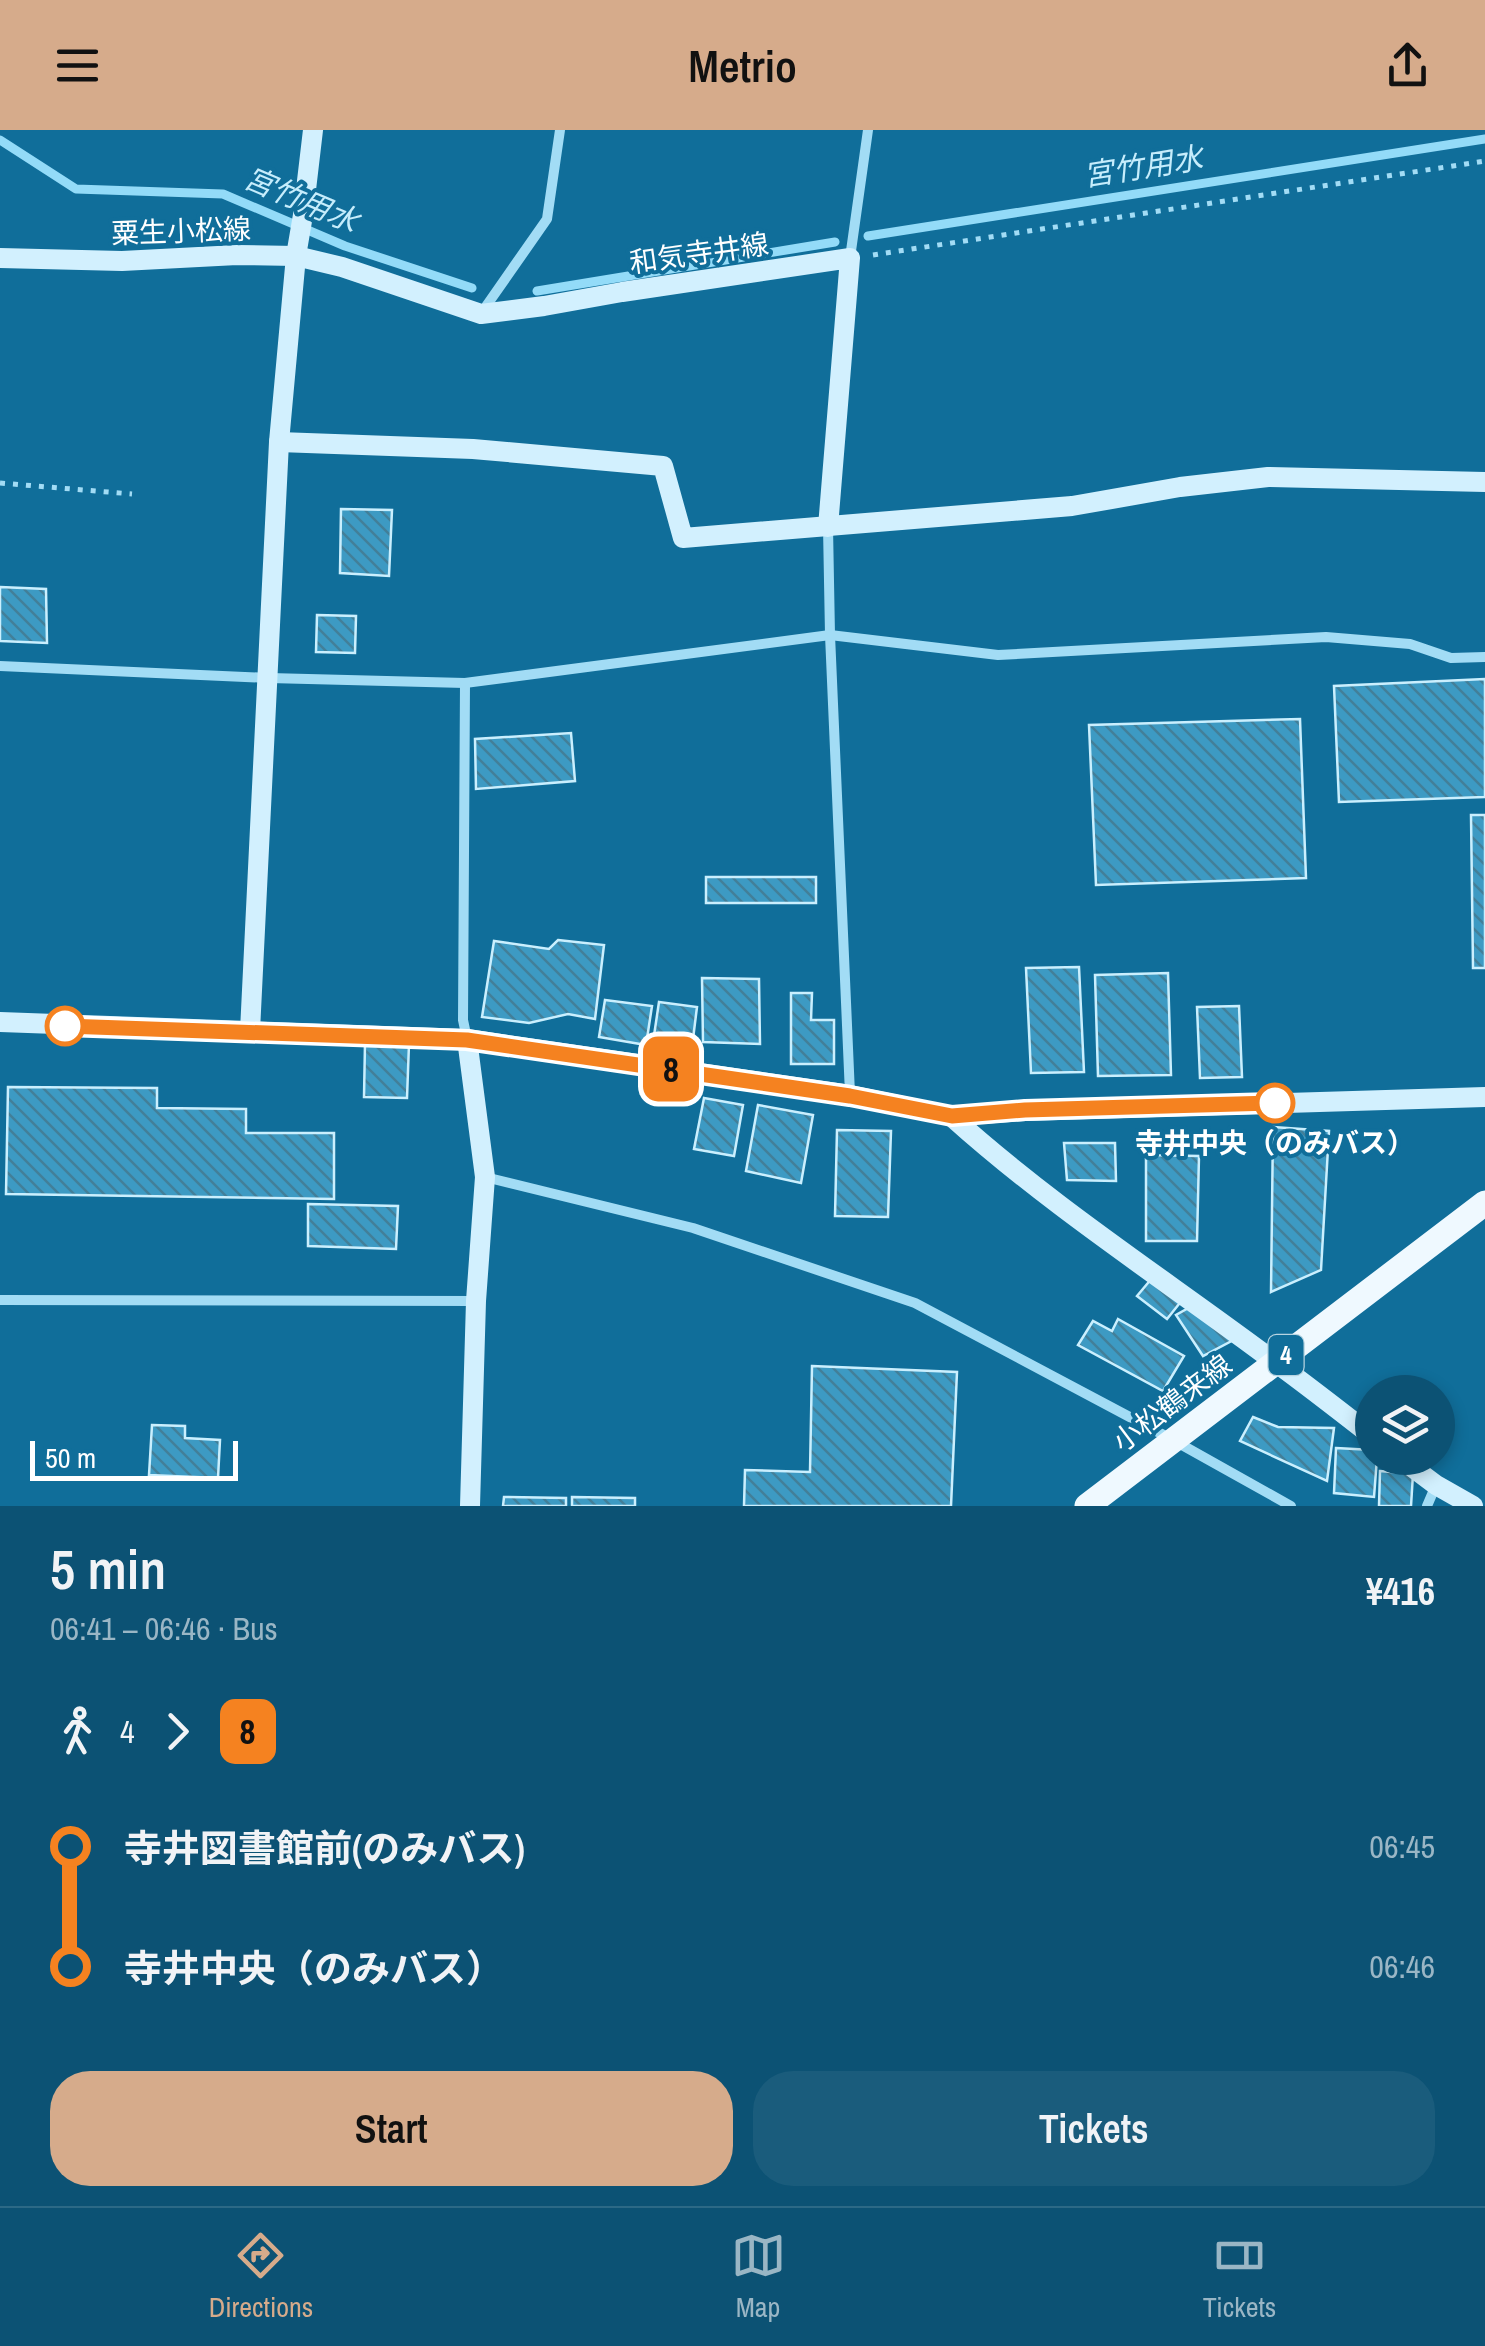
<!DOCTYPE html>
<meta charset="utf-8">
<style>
:root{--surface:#0c5274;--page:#1a5c7c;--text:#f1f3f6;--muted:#9ab6c5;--line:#2c6986;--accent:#d6ab8b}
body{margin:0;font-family:"Archivo Narrow","Noto Sans JP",sans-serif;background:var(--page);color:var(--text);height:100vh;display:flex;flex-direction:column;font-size:38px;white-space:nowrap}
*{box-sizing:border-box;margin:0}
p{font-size:32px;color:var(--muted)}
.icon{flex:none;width:55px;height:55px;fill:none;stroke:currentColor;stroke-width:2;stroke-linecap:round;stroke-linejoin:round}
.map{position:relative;height:1376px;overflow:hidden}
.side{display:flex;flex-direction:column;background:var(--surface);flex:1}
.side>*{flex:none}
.badge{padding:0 20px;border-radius:15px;font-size:35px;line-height:65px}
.buttons{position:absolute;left:1355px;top:1245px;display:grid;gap:20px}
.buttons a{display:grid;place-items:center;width:100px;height:100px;border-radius:50%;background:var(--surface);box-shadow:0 5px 15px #0003;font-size:50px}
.scale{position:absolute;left:30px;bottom:25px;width:208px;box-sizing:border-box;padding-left:10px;border:5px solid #fff;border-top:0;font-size:28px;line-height:35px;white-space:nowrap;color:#fff;-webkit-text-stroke:8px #106e9a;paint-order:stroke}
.map>.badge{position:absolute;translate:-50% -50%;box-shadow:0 0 0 5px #fff}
.legs{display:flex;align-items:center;gap:15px;height:110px;padding:0 50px;font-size:32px}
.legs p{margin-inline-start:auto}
.headline{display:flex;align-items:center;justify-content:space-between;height:170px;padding:0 50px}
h1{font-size:55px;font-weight:600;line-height:75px}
.button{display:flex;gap:20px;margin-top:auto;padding:20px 50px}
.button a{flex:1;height:115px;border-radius:40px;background:var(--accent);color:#111;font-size:40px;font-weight:600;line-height:115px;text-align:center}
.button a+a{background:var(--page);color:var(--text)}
ul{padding:0 50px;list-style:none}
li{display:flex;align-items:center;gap:35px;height:120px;font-size:38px}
li i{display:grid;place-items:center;width:15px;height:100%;margin:0 12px;background:currentColor}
li i::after{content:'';width:25px;height:25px;margin:-12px;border:8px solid;border-radius:50%;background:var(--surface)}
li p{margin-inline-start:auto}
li:first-child i{background:linear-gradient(#0000 50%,currentColor 0)}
li:last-child i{background:linear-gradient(currentColor 50%,#0000 0)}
header{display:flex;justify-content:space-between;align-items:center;height:130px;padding:0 50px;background:var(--accent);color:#111;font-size:45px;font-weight:600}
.tabs{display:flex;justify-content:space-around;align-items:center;height:140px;border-top:2px solid var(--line);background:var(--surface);font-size:28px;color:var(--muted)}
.tabs a{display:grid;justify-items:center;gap:5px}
.tabs .active{color:var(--accent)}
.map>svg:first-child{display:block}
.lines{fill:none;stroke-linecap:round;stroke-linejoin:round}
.stream{stroke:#93dbf8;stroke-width:9}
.building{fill:url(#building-back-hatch);stroke:#caeffe;stroke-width:2.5}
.path{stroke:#a2dcf5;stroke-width:5;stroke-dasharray:5 8;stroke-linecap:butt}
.street{stroke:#a2dcf5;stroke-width:10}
.secondary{stroke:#d2f0fe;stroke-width:20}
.primary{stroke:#eff9ff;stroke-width:25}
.line-1-casing{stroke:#fff;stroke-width:22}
.line-1{stroke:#f58220;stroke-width:15}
.stop-1-dot{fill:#fff;stroke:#f58220;stroke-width:5}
.labels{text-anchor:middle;stroke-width:8;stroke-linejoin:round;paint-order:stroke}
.shield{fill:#106e9a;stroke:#b7d4e1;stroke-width:2.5}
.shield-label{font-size:25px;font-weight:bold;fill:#fff}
.street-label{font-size:28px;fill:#fff;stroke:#106e9a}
.stop-label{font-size:28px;font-weight:bold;fill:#fff;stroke:#106e9a}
.water-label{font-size:30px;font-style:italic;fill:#c6edfc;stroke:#106e9a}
</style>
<header><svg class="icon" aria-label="menu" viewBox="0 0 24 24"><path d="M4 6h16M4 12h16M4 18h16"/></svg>Metrio<svg class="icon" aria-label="share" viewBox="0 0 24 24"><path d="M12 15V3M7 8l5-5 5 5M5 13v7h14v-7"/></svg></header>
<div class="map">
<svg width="1485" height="1376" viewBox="0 0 1485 1376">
<defs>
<pattern id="building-back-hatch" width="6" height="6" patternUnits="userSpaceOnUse" patternTransform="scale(2.5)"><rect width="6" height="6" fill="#3d9ac3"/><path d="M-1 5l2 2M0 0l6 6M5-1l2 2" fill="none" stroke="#427f99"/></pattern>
</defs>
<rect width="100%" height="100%" fill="#106e9a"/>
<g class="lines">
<g class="stream">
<path d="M 0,10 L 76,59 L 223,64 L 345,116 L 472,158"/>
<path d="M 868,106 L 1485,9"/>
<path d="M 537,161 L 835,112"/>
</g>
</g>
<g class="building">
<path d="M 341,379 L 392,380 L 389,446 L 340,443 Z"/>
<path d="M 0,457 L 46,459 L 47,513 L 0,511 Z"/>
<path d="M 317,485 L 356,486 L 355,523 L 316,522 Z"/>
<path d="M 1485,549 L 1485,667 L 1339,672 L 1334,556 Z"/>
<path d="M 1300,589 L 1306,748 L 1096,755 L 1089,595 Z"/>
<path d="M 571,603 L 575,651 L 476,659 L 475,609 Z"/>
<path d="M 1471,685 L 1485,685 L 1485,838 L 1473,838 Z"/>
<rect x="706" y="747" width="110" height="26"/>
<path d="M 558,810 L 604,815 L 595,889 L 568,884 L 529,893 L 482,887 L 494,811 L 549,819 Z"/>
<path d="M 1079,837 L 1084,942 L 1031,943 L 1026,838 Z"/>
<path d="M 1168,843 L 1171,945 L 1098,946 L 1095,845 Z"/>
<path d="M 702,848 L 759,849 L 760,914 L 703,912 Z"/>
<path d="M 791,863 L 812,863 L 811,890 L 834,890 L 834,934 L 791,934 Z"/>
<path d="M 605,870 L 652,876 L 646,915 L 599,907 Z"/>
<path d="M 659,872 L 697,877 L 691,925 L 652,919 Z"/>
<path d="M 1239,876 L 1242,947 L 1200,948 L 1197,877 Z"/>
<path d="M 365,913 L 409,914 L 407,968 L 364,967 Z"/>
<path d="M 8,957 L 157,958 L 157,978 L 246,979 L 246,1003 L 334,1003 L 334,1069 L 6,1064 Z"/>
<path d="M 704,968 L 743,975 L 734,1026 L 694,1019 Z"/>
<path d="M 758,975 L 813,985 L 801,1053 L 746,1041 Z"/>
<path d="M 1273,997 L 1329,1001 L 1321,1140 L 1271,1162 Z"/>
<path d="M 837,1000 L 891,1001 L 888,1087 L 835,1086 Z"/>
<path d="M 1064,1013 L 1115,1013 L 1116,1051 L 1067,1050 Z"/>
<path d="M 1146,1025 L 1199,1026 L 1197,1111 L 1146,1111 Z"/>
<path d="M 308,1074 L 398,1076 L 396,1119 L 308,1116 Z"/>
<path d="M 1158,1141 L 1187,1164 L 1167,1189 L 1137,1166 Z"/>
<path d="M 1201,1171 L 1241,1206 L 1203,1226 L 1176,1185 Z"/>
<path d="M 1118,1189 L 1184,1226 L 1163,1261 L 1078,1215 L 1093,1191 L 1112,1201 Z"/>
<path d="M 812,1236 L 957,1242 L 951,1376 L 744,1376 L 745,1340 L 810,1342 Z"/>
<path d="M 1253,1287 L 1278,1297 L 1334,1298 L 1327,1351 L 1240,1311 Z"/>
<path d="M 152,1295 L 185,1296 L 185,1308 L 220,1310 L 218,1348 L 149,1345 Z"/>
<path d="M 1336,1318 L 1372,1320 L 1372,1328 L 1377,1328 L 1374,1367 L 1334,1363 Z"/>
<path d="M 1380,1341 L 1413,1344 L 1411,1376 L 1379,1376 Z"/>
<path d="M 504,1367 L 566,1368 L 566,1376 L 503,1376 Z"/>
<path d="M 572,1367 L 635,1368 L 635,1376 L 572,1376 Z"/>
</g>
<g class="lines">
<g class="path">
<path d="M 873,125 L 1485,31"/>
<path d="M 0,353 L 132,364"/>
</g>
<g class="street">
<path d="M 850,128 L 868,0"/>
<path d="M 482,182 L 547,89 L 560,0"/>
<path d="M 828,397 L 830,505 L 850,964"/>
<path d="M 0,536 L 269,548 L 465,553 L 830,505 L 998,525 L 1326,507 L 1410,514 L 1451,528 L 1485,527"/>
<path d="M 465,553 L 463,890 L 467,909"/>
<path d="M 485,1047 L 693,1098 L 915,1173 L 1173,1310 L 1291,1376"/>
<path d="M 0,1170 L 476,1171"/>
<path d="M 1427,1376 L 1436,1355"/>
</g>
<g class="secondary">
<path d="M 0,128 L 122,131 L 237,125 L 296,126 L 342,137 L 481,184 L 544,176 L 622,162 L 850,128 L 828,397"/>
<path d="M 279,312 L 473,319 L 663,336 L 683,408 L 1072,376 L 1180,357 L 1268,347 L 1485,352"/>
<path d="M 0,892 L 467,909 L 850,965 L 951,986 L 1025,981 L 1485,967"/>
<path d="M 250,901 L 279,312 L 296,126 L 303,85 L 313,0"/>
<path d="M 467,909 L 485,1047 L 476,1171 L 470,1376"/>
<path d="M 951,986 C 1052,1077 1167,1151 1275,1232 C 1308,1256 1340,1281 1372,1306"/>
<path d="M 1400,1328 L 1436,1355 L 1473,1376"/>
</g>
<path class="primary" d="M 1087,1376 L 1485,1073"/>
</g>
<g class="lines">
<g class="line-1-casing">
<path id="line-1" d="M 65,896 L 467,910 L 850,966 L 952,986 L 1025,980 L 1275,973"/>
</g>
<use href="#line-1" class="line-1"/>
</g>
<g class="stop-1-dot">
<circle cx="65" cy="896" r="18"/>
<circle cx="1275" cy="973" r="18"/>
</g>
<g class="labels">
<rect class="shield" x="1268.5" y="1205" width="35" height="40" rx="8"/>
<g class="shield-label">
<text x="1286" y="1234">4</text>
</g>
<g class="street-label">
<text transform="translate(181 101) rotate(-2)" y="10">粟生小松線</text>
<text transform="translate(699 123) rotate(-8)" y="10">和気寺井線</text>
<text transform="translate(1172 1273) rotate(-37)" y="10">小松鶴来線</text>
</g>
<g class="stop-label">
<text x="1275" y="1023">寺井中央（のみバス）</text>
</g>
<g class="water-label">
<text transform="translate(1143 37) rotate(-9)" y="10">宮竹用水</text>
<text transform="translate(301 70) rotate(23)" y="10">宮竹用水</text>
</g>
</g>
</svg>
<div class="buttons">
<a><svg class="icon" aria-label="layers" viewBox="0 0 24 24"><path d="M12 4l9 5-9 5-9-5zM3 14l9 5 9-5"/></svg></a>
</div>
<div class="scale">50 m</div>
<b class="badge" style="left:671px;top:939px;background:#f58220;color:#111">8</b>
</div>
<section class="side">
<div class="headline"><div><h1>5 min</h1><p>06:41 – 06:46 · Bus</p></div><b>¥416</b></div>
<div class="legs"><svg class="icon" aria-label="walk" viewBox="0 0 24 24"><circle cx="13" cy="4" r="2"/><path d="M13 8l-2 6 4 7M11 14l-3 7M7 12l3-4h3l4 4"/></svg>4<svg class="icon" aria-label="forward" viewBox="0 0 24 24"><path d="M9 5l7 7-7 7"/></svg><b class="badge" style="background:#f58220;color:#111">8</b></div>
<ul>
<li><i style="color:#f58220"></i><b>寺井図書館前(のみバス)</b><p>06:45</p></li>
<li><i style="color:#f58220"></i><b>寺井中央（のみバス）</b><p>06:46</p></li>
</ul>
<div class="button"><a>Start</a><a>Tickets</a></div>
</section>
<nav class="tabs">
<a class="active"><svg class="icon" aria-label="directions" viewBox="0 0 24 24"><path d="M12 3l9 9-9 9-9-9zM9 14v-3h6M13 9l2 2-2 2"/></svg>Directions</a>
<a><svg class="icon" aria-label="map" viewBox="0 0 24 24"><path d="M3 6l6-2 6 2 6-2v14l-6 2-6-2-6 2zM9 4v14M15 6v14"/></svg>Map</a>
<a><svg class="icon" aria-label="tickets" viewBox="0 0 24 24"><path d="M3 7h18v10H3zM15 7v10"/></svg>Tickets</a>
</nav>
